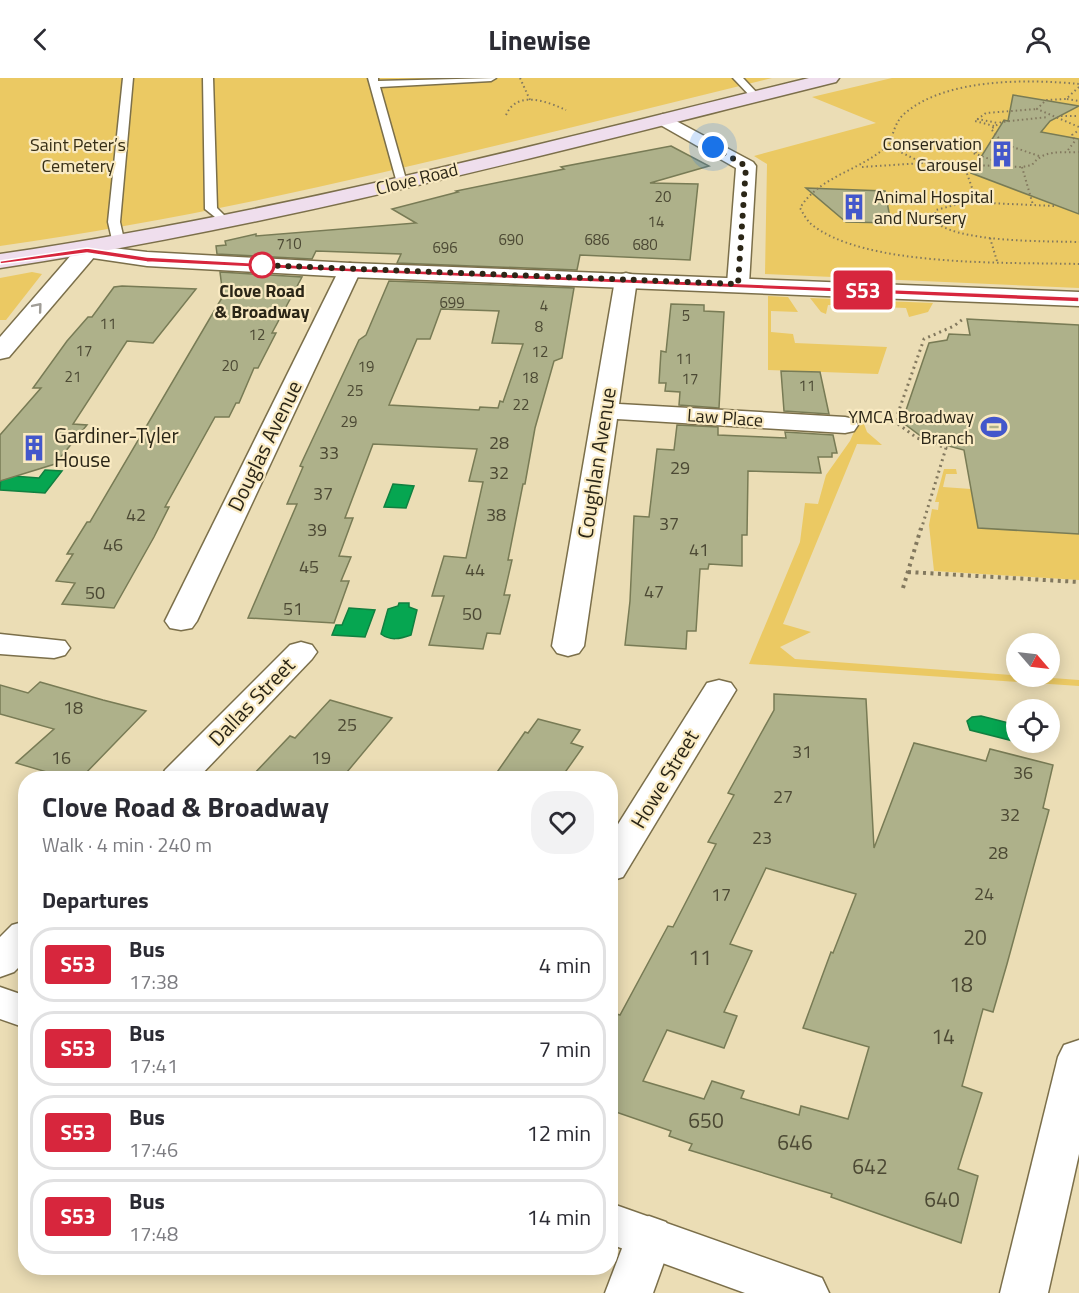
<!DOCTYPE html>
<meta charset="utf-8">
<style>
:root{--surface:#fff;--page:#f2f2f3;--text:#2b2b33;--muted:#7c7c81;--line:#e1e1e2}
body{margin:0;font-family:"Titillium Web",sans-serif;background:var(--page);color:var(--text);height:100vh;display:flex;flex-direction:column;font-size:22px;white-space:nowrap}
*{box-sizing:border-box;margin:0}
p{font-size:20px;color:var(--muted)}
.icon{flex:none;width:33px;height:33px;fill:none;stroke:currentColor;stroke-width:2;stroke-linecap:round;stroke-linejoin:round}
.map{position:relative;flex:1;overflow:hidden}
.panel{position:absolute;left:18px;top:693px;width:600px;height:504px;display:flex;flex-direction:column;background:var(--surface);border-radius:24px;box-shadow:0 3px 15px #0003}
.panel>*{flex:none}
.badge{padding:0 12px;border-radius:4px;font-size:21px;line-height:39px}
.needle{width:39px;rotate:118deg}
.tools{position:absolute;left:1006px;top:555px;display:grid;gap:12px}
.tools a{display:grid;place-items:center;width:54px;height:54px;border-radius:50%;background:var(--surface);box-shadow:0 3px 15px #0003;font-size:30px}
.you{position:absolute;width:30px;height:30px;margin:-15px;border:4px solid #fff;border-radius:50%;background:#1a73e8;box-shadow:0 0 0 9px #1a73e833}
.map>.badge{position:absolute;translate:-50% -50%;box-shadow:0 0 0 3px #fff}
h2{padding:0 24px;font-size:22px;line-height:54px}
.round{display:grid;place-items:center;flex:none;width:63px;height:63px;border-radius:24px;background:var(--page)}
.summary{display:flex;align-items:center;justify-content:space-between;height:102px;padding:0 24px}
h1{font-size:28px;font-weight:700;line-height:45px}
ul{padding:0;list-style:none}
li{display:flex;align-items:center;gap:18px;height:75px;margin:0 12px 9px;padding:0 12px;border:3px solid var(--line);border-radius:24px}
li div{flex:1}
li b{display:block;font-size:22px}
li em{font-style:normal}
li .badge{min-width:66px;font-weight:700;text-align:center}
header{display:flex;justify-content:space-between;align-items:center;height:78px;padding:0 24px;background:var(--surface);font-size:27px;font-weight:700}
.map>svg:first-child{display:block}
.green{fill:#ebc963}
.water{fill:#06a651;stroke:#118040;stroke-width:1.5}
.building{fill:#aeb18a;stroke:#787b55;stroke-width:1.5;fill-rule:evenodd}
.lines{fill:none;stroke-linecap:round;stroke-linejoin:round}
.service-casing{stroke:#7b6f4a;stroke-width:3}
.minor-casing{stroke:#7b6f4a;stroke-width:3}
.tertiary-casing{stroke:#7b6f4a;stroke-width:3}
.secondary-casing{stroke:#7b6f4a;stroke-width:3}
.path-far2{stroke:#82785e;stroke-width:2;stroke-dasharray:1.5 3;stroke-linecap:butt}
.path-far1{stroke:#82785e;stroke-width:3;stroke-dasharray:2 4;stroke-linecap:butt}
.path{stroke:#82785e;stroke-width:4;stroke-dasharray:3 4.5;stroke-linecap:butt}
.service{fill:#fff;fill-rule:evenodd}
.minor{fill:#fff;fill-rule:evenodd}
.tertiary{fill:#fff;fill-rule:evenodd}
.secondary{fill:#efdeed;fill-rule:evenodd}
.oneway{stroke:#a09d97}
.line{fill:#d7263d;stroke:#fff;stroke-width:1.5}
.walk{stroke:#2b2617;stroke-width:6;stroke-dasharray:0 10.8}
.stop-dot{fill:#fff;stroke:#d7263d;stroke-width:3}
.labels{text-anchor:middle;stroke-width:4.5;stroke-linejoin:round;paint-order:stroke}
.far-number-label{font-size:15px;fill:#4c4934}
.far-poi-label{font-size:18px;fill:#2b2617;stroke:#f9eac2;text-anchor:end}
.far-park-label{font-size:18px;fill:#362e16;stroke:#f9eac2}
.far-street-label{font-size:18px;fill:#2b2617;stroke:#f9eac2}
.far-stop-label{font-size:18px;font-weight:bold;fill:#2b2617;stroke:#f9eac2}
.number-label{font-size:18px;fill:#4c4934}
.poi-label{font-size:21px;fill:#2b2617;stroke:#f9eac2;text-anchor:start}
.street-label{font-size:21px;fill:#2b2617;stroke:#f9eac2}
.near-number-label{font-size:21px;fill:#4c4934}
</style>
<header><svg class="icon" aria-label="back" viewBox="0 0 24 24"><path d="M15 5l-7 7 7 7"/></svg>Linewise<svg class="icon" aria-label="person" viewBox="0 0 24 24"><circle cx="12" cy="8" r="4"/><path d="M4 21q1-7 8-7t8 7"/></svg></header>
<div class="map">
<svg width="1079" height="1215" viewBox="0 0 1079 1215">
<rect width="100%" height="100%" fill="#ebddb5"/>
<g class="green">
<path d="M 0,0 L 772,0 C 516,62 261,131 0,168 Z"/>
<path d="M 892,0 L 1079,0 L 1079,210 L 765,196 L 767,86 L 754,78 L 876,45 L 812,19 Z"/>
<path d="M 32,194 L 42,196 L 6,242 L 0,242 L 0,200 Z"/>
<path d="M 768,218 L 788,219 L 798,234 L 771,233 L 771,254 L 793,256 L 795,265 L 887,269 L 878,296 L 768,292 Z"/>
<path d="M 810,220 L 933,225 L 928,234 L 909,239 L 906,230 L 828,227 L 826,236 L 821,234 Z"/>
<path d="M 861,338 L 867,354 L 882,367 L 857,366 L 783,546 L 811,554 L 780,569 L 795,581 L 1079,602 L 1079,608 L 749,586 L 800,464 L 805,425 L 818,426 L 826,397 L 850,363 Z"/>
<path d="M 944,391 L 956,391 L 957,396 L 946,396 L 943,409 L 971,411 L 978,450 L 1079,456 L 1079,502 L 934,493 L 929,447 L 932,431 L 938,432 L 939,424 L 935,424 Z"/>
</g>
<g class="water">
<path d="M 45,392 L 62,393 L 45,415 L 0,412 L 1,397 L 39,400 Z"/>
<path d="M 393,406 L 414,408 L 406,430 L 384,429 Z"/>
<path d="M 399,525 L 409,525 L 409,529 L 417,532 L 411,557 C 400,561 390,563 381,556 L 388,531 L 398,528 Z"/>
<path d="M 349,530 L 375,532 L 365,559 L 332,557 L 336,547 L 342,547 Z"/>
<path d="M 981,638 L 1017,647 L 1017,664 L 970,652 L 967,643 L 972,639 Z"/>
</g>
<g class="building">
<path d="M 1013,17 L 1079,28 L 1050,43 L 1041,54 L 1079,61 L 1079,136 L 971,95 L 1004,42 L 1008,43 Z"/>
<path d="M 671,68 L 709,88 L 650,105 L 698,106 L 690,182 L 580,177 L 577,192 L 397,185 L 401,176 L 316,173 L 312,181 L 217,176 L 216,168 L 226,167 L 225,163 L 256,156 L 256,158 L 416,145 L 392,131 L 458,114 L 456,113 L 564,91 L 561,89 Z"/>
<path d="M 806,110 L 885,113 L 891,145 L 846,144 Z"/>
<path d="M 220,194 L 302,199 L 272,255 L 276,255 L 258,290 L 254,290 L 239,325 L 236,325 L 229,339 L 215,339 L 165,429 L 169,429 L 154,459 L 114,530 L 62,526 L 75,505 L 56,503 L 73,476 L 67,476 L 87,444 L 90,444 L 223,218 Z"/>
<path d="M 389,203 L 574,210 L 562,280 L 554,283 L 535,350 L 525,406 L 523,406 L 508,482 L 512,482 L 504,517 L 510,517 L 500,556 L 487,555 L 483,571 L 429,567 L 444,518 L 432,518 L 444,478 L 466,480 L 483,404 L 469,403 L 477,371 L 373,366 L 345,440 L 353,440 L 339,478 L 351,479 L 341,503 L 349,503 L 334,545 L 248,540 L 297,426 L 287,426 L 303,389 L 300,388 L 359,262 L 366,257 ZM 441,231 L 499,233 L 492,265 L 523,266 L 503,324 L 500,323 L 498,330 L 480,329 L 479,332 L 389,327 L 417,261 L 430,261 Z"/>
<path d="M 122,208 L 196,211 L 153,265 L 127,263 L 73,346 L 87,347 L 55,386 L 0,403 L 0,357 L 41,310 L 33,310 L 67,263 L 88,239 L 92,239 L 114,209 Z"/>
<path d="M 671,226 L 704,227 L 704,233 L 724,234 L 719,330 L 679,327 L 680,314 L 665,313 L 666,305 L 659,305 L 661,273 L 666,274 Z"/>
<path d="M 967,241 L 1079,247 L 1079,456 L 978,450 L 964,372 L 926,362 L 902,344 L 929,265 L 947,262 L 949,256 L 970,257 Z"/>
<path d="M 781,293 L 820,294 L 829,336 L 784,333 Z"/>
<path d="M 677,347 L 718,349 L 718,357 L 786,360 L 785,354 L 833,357 L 837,375 L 832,375 L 832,379 L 818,379 L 821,395 L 748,393 L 747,457 L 742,457 L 742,488 L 709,486 L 708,491 L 700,491 L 696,553 L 687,553 L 686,571 L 625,567 L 630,523 L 634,438 L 649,439 L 657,371 L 674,372 Z"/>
<path d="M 40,604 L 103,622 L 146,633 L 81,700 L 67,700 L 16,685 L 54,651 L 0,636 L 0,607 L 28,615 Z"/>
<path d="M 774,616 L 866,621 L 874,770 L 914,665 L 986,683 L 990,671 L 1053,687 L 1043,730 L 1049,732 L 1007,886 L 993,934 L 983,931 L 962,1008 L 982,1015 L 958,1091 L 978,1098 L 961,1165 L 831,1119 L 832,1116 L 689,1072 L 692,1066 L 669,1058 L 671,1053 L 610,1032 L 610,934 L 620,937 L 668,848 L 673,849 L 716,766 L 708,764 L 734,717 L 728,715 L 774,632 ZM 766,790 L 856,816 L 833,875 L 831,874 L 803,950 L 869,969 L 848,1041 L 801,1028 L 799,1037 L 741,1020 L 744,1013 L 712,1003 L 704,1021 L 643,1003 L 667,952 L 724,970 L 737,938 L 724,934 L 752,873 L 730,866 Z"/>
<path d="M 330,622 L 392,640 L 342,700 L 250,700 L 290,658 L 295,660 Z"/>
<path d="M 538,641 L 580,652 L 571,665 L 583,669 L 561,700 L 493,700 L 525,654 L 528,655 Z"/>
</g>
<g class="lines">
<g class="service-casing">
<g id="service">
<path d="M 123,0 L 133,0 L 120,144 L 125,166 L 119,170 L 113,166 L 108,144 Z"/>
<path d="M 203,0 L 213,0 L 217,130 L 231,144 L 225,147 L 205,131 Z"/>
<path d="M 368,0 L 378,0 L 378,3 L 496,0 L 491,3 L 380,9 L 407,105 L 402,108 L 397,105 Z"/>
<path d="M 733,0 L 743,0 L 758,16 L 758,20 L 752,20 Z"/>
</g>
</g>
<g class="minor-casing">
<g id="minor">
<path d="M 663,36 L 753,84 L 756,88 L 749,206 L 746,211 L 730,211 L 727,206 L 736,90 L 657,45 L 654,41 Z"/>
<path d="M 87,167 L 95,168 L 98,173 L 95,178 L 9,279 L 0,281 L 0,259 L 79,168 Z"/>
<path d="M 350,185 L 358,187 L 361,192 L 197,543 L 192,550 L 181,552 L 170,550 L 165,543 L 339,192 L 342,187 Z"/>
<path d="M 626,195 L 634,197 L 637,202 L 619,326 L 845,339 L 854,341 L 858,347 L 854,353 L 845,355 L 617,341 L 584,568 L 579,575 L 568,578 L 557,575 L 552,568 L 615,202 L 618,197 Z"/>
<path d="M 0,556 L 65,563 L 70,570 L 65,577 L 54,580 L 0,576 Z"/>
<path d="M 301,564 L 312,567 L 317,574 L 312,581 L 198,700 L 161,700 L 165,692 L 290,567 Z"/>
<path d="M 719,602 L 731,605 L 736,612 L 623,799 L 610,803 L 610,759 L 707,605 Z"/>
<path d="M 26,843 L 26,882 L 14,894 L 0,899 L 0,859 L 12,847 Z"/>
<path d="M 1079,962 L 1079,1076 L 1048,1215 L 1000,1215 L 1058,979 L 1064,967 Z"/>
<path d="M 649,1138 L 666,1144 L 673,1159 L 653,1215 L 605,1215 L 632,1144 Z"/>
</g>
</g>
<g class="tertiary-casing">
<g id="tertiary">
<path d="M 87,167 L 147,174 L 350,185 L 1079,214 L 1079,228 L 350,199 L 147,188 L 79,178 L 76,173 L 79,168 Z"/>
<path d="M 0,909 L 26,918 L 26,950 L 0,941 Z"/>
<path d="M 610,1125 L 822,1200 L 829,1215 L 745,1215 L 610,1166 Z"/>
</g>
</g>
<g class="secondary-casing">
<path id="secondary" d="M 809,0 L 839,0 L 836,4 C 558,73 283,147 0,190 L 0,176 C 274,136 540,66 809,0 Z"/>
</g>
<g class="path-far2">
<path d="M 520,0 L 530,22"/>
<path d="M 1079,9 L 1066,21 L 1046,22 L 1037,31 L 1079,49"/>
<path d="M 1067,21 L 1079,23"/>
<path d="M 506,37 C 517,12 546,23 566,32"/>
<path d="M 1061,38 L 1079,38"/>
<path d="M 977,41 L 998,45"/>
<path d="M 994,48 L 975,43 L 986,35 L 1037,31"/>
<path d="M 890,65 C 863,93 821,96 800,130 C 803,135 806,141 810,145 C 862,190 1011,184 1079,186"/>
<path d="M 1068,72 L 1075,63 L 1072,57 L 1079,52"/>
<path d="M 981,73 L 973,75 L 1006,87"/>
<path d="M 1039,78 L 1004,66 L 991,51 L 1001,44 L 1048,39"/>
<path d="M 923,85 L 894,71 L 890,65 C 893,55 896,43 904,36 C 945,0 1027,1 1079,6"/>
<path d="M 964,87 L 977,124"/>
<path d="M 862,89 L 923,85 L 1022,89 L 1032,87 C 1044,71 1060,75 1079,74"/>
<path d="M 1022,89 L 1033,127"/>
<path d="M 1054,128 L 966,124 L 936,132 L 933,141 C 950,165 1048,163 1079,164"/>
<path d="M 990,160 L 997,183"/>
</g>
<path class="path-far1" d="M 921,452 L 946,370 L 917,360 L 898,346 L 898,335 L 924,261 L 954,248 L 963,241"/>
<g class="path">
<path d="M 908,494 L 1079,504"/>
<path d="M 903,510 L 921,450"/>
</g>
<use href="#service" class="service"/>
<use href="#minor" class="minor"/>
<use href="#tertiary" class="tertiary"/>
<use href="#secondary" class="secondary"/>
</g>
<defs><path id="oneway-chevron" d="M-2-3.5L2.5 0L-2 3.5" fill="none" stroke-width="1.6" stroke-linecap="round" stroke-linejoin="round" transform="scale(1.5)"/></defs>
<use class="oneway" href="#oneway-chevron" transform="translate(38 229) rotate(-50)"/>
<path class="line" d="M 87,170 L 147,179 L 350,190 L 1079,219 L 1079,224 L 350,194 L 147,184 L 87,175 L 0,186 L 0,183 Z"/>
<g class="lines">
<path class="walk" d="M 262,187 L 259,187 L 738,206 L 746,88 L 713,69"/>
</g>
<defs>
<g id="building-bare" transform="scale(2.07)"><path d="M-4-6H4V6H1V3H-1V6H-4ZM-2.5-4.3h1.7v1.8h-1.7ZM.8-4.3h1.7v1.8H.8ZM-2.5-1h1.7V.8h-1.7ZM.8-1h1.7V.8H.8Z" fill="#4357cb" stroke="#f9eac2" stroke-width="2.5" paint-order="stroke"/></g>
<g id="stadium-bare" transform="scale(2.07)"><path d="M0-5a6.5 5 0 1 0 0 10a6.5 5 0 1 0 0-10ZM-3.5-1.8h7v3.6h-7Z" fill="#4357cb" stroke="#f9eac2" stroke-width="2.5" paint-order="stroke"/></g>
</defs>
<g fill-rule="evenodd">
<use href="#building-bare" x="1002" y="76"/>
<use href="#building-bare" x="854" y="129"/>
<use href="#stadium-bare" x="994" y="349"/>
<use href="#building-bare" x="34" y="370"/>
</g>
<circle class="stop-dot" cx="262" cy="187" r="12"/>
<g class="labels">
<g class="far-number-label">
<text x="663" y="124">20</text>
<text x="656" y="149">14</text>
<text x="511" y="167">690</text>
<text x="597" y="167">686</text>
<text x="289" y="171">710</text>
<text x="645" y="172">680</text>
<text x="445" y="175">696</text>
<text x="452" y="230">699</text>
<text x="544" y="233">4</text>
<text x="686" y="243">5</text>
<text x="108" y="251">11</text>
<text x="539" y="254">8</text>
<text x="257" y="262">12</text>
<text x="84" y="278">17</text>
<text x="540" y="279">12</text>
<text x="684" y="286">11</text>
<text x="230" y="293">20</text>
<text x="366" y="294">19</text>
<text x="73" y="304">21</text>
<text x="530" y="305">18</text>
<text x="690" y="306">17</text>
<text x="807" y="313">11</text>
<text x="355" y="318">25</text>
<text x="521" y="332">22</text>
<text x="349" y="349">29</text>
</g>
<g class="far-poi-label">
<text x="982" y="72">Conservation<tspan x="982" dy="21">Carousel</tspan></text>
<text x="874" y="125" text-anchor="start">Animal Hospital<tspan x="874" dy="21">and Nursery</tspan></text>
<text x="974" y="345">YMCA Broadway<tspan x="974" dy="21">Branch</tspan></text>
</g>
<g class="far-park-label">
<text x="78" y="73">Saint Peter’s<tspan x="78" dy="21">Cemetery</tspan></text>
</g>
<g class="far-street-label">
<text transform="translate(417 101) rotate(-14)" y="6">Clove Road</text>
<text transform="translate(725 340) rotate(4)" y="6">Law Place</text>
</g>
<g class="far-stop-label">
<text x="262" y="219">Clove Road<tspan x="262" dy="21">&amp; Broadway</tspan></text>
</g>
<g class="number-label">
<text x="499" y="371">28</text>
<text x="329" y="381">33</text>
<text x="680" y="396">29</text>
<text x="499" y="401">32</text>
<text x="323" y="422">37</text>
<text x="136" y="443">42</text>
<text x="496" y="443">38</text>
<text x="669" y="452">37</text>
<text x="317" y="458">39</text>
<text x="113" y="473">46</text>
<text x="699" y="478">41</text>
<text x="309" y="495">45</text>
<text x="475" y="498">44</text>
<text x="654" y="520">47</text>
<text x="95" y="521">50</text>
<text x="293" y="537">51</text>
<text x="472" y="542">50</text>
<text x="73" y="636">18</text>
<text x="347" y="653">25</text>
<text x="802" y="680">31</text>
<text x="61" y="686">16</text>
<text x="321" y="686">19</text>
<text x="1023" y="701">36</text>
<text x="783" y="725">27</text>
<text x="1010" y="743">32</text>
<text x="762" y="766">23</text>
<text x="998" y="781">28</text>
<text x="984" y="822">24</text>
<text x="721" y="823">17</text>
</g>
<g class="poi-label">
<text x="54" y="365">Gardiner-Tyler<tspan x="54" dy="24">House</tspan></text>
</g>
<g class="street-label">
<text transform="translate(265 368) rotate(-64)" y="7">Douglas Avenue</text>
<text transform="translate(597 385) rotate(-81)" y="7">Coughlan Avenue</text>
<text transform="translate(252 624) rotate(-46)" y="7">Dallas Street</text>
<text transform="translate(665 701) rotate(-59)" y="7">Howe Street</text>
</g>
<g class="near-number-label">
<text x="975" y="867">20</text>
<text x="700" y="887">11</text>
<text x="961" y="914">18</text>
<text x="943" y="966">14</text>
<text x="706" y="1050">650</text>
<text x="795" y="1072">646</text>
<text x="870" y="1096">642</text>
<text x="942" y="1129">640</text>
</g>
</g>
</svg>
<div class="tools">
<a><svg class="needle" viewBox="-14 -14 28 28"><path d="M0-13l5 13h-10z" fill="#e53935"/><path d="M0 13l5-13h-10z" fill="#7c7c81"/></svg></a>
<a><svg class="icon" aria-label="locate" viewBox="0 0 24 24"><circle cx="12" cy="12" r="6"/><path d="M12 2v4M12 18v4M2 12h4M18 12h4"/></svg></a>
</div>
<div class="you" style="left:713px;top:69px"></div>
<b class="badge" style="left:863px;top:212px;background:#d7263d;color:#fff">S53</b>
<section class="panel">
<div class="summary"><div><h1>Clove Road &amp; Broadway</h1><p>Walk · 4 min · 240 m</p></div><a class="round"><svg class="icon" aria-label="heart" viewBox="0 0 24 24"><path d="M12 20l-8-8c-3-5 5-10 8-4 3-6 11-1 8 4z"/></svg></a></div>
<h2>Departures</h2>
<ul>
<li><span class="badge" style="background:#d7263d;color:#fff">S53</span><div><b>Bus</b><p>17:38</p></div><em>4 min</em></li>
<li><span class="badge" style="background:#d7263d;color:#fff">S53</span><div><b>Bus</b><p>17:41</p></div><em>7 min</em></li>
<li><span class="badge" style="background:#d7263d;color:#fff">S53</span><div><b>Bus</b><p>17:46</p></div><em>12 min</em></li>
<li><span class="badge" style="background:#d7263d;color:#fff">S53</span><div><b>Bus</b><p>17:48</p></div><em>14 min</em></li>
</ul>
</section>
</div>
